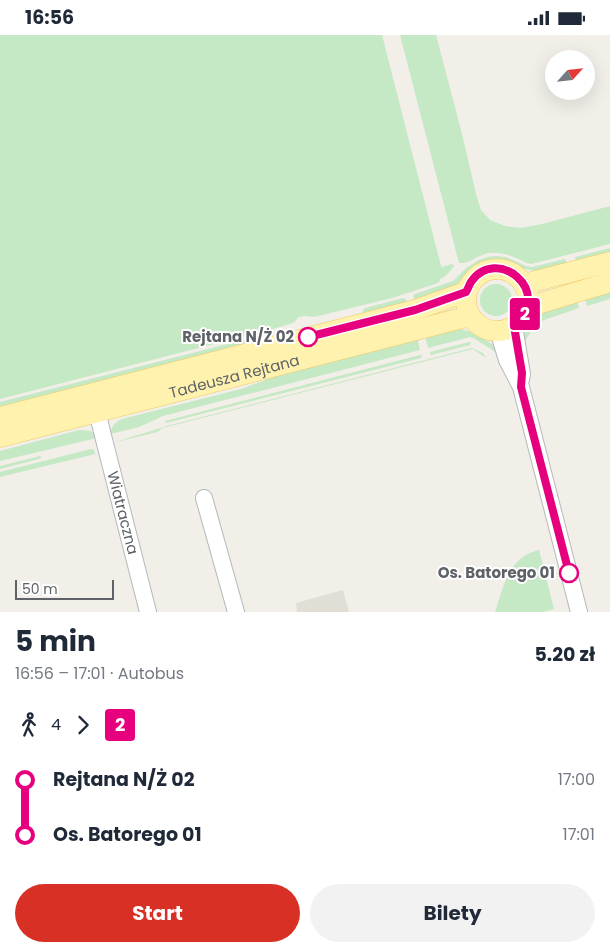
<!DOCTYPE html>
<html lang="pl">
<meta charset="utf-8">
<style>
:root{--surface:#fff;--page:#f2f2f3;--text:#1f2937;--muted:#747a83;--accent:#d93025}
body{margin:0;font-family:Poppins,sans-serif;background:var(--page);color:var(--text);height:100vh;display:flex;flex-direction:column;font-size:19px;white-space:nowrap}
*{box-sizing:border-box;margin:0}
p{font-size:16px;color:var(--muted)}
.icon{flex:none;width:28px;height:28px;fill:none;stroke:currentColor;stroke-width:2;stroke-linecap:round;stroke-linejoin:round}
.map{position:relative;height:577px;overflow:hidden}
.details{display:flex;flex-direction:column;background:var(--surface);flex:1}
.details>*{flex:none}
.badge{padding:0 10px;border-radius:4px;font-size:18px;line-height:32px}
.needle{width:32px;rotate:63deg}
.tools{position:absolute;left:545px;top:15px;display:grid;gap:10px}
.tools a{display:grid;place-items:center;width:50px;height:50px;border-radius:50%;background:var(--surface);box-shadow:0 5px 20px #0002;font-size:25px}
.scale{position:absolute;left:15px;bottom:12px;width:99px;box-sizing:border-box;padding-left:5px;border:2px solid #5f6368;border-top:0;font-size:14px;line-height:18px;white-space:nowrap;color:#5f6368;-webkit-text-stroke:4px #fff;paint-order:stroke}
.map>.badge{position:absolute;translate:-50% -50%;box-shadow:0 0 0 2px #fff}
.legs{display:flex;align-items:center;gap:8px;height:55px;padding:0 15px;font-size:16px}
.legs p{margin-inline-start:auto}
.overview{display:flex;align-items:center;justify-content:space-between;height:85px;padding:0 15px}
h1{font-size:28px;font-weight:700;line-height:38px}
.primary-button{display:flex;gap:10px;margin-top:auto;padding:10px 15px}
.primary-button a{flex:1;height:58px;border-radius:30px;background:var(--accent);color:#fff;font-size:20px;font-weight:700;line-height:58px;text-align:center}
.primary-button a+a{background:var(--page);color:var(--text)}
ul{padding:0 15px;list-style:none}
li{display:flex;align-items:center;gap:18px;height:55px;font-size:19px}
li i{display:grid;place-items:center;width:8px;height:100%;margin:0 6px;background:currentColor}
li i::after{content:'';width:12px;height:12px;margin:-6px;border:4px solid;border-radius:50%;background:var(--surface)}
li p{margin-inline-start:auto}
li:first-child i{background:linear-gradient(#0000 50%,currentColor 0)}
li:last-child i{background:linear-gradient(currentColor 50%,#0000 0)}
.status{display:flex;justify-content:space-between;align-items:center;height:35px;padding:0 25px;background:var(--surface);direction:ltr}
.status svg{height:14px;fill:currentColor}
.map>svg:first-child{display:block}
.education{fill:#e1ded6}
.green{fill:#c5e8c5}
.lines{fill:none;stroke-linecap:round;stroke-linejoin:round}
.minor-casing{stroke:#b5b8bc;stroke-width:18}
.major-casing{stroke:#f2c960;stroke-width:21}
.minor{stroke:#fff;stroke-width:16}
.major{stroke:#fff2af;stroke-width:20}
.line-1-casing{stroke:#fff;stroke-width:11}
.line-1{stroke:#e6007e;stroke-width:8}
.stop-1-dot{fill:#fff;stroke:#e6007e;stroke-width:2.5}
.labels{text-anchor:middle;stroke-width:4;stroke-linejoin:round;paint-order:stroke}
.stop-label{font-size:15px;font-weight:bold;fill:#5f6368;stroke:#fff;text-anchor:end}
.street-label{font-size:15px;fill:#5f6368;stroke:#fff}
</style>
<div class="status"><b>16:56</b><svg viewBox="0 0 49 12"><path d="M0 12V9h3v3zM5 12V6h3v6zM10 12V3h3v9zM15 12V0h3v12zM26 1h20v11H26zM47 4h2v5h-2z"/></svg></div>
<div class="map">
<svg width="610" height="577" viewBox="0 0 610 577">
<rect width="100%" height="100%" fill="#f1efe8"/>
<path class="education" d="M 343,555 L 349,577 L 297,577 L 296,568 Z"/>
<g class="green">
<path d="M 0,0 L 382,0 L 441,231 L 442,232 L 452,229 L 454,231 C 450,236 446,242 440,244 L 440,246 L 438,248 L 392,263 L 314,282 L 306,281 L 299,282 L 293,288 L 269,295 L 0,364 Z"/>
<path d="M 400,0 L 436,0 L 461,95 L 477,163 L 481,175 L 490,185 L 505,191 L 521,193 L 542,189 L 610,171 L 610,209 L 531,229 C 525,228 522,225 516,223 C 508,219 498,217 489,218 C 477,220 471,229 459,228 Z"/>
<path d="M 610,213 L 610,219 L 576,228 L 575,222 Z"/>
<path d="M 496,221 L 506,222 L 526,231 L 532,232 L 565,224 L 568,230 C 556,233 542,238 530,235 C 513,232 507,220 486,225 C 467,230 465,246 451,253 C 440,259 426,262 415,266 L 413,261 L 415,259 L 453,246 L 466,233 L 479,225 L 487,222 Z"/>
<circle cx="496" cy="265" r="16"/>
<path d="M 610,254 L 610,264 L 587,271 L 585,262 Z"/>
<path d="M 403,263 L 406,264 L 407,268 L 383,275 L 363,278 L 363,275 L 365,273 Z"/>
<path d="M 577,265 L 579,273 L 544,285 L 533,294 L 523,309 C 523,278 553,273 577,265 Z"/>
<path d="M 459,294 C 473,296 487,304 497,314 L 497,318 L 475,304 L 470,302 L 428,313 L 425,300 Z"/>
<path d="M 417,302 L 420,315 L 163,381 L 139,392 L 110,399 C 111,392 115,387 122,384 L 241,354 L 295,334 Z"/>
<path d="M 251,303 L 252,303 L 254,305 L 247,309 L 0,374 L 0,367 Z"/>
<path d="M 469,307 L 471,308 L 470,310 L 431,320 L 430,319 L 430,317 Z"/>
<path d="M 472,313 L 483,318 L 486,323 L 473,314 L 163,393 L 157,397 L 112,408 L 167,391 Z"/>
<path d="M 420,320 L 422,321 L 421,323 L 166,388 L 165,386 Z"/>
<path d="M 79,395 L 91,396 L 97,403 L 0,426 L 0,416 Z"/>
<path d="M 91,414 L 94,415 L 95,419 L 0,442 L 0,437 Z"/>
<path d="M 40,421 L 42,422 L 39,424 L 0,434 L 0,431 Z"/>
<path d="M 539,515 L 554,574 L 543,577 L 495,577 C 504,551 508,522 539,515 Z"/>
</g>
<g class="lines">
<g class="minor-casing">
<g id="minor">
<path d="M 514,291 L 522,339 L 521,345"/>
<path d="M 498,296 L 507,325 L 521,352 L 579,577"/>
<path id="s1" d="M 97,377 L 148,577"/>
<path d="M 204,463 L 236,577"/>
</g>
</g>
<g class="major-casing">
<g id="major">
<circle cx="497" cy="265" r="31"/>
<path d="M 524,249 L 610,227"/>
<path d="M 528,272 L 610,247"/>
<path d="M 0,382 L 415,275 L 466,257"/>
<path id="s2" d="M 0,402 L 470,281"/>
</g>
</g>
<use href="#minor" class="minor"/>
<use href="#major" class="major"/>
</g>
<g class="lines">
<g class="line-1-casing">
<path id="line-1" d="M 308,302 L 415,275 L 466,257 C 468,254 469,250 471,247 C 496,210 555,256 514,291 L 522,338 L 521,352 L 569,538"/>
</g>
<use href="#line-1" class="line-1"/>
</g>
<g class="stop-1-dot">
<circle cx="308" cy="302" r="9"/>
<circle cx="569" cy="538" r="9"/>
</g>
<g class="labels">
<g class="stop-label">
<text x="294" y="307">Rejtana N/Ż 02</text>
<text x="555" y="543">Os. Batorego 01</text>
</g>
<g class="street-label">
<text dy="5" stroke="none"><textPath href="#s2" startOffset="242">Tadeusza Rejtana</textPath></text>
<text dy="5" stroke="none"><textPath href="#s1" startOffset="104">Wiatraczna</textPath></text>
</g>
</g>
</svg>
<div class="tools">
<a><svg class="needle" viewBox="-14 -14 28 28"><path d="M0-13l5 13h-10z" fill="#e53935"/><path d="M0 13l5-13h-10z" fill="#747a83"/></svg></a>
</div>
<div class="scale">50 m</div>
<b class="badge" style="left:525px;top:279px;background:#e6007e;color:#fff">2</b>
</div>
<section class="details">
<div class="overview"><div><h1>5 min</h1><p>16:56 – 17:01 · Autobus</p></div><b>5.20 zł</b></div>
<div class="legs"><svg class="icon" aria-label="walk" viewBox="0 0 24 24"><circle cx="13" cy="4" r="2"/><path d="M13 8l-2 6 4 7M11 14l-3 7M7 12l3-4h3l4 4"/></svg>4<svg class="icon" aria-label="forward" viewBox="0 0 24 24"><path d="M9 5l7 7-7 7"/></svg><b class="badge" style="background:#e6007e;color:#fff">2</b></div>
<ul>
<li><i style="color:#e6007e"></i><b>Rejtana N/Ż 02</b><p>17:00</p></li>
<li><i style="color:#e6007e"></i><b>Os. Batorego 01</b><p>17:01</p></li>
</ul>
<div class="primary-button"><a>Start</a><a>Bilety</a></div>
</section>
